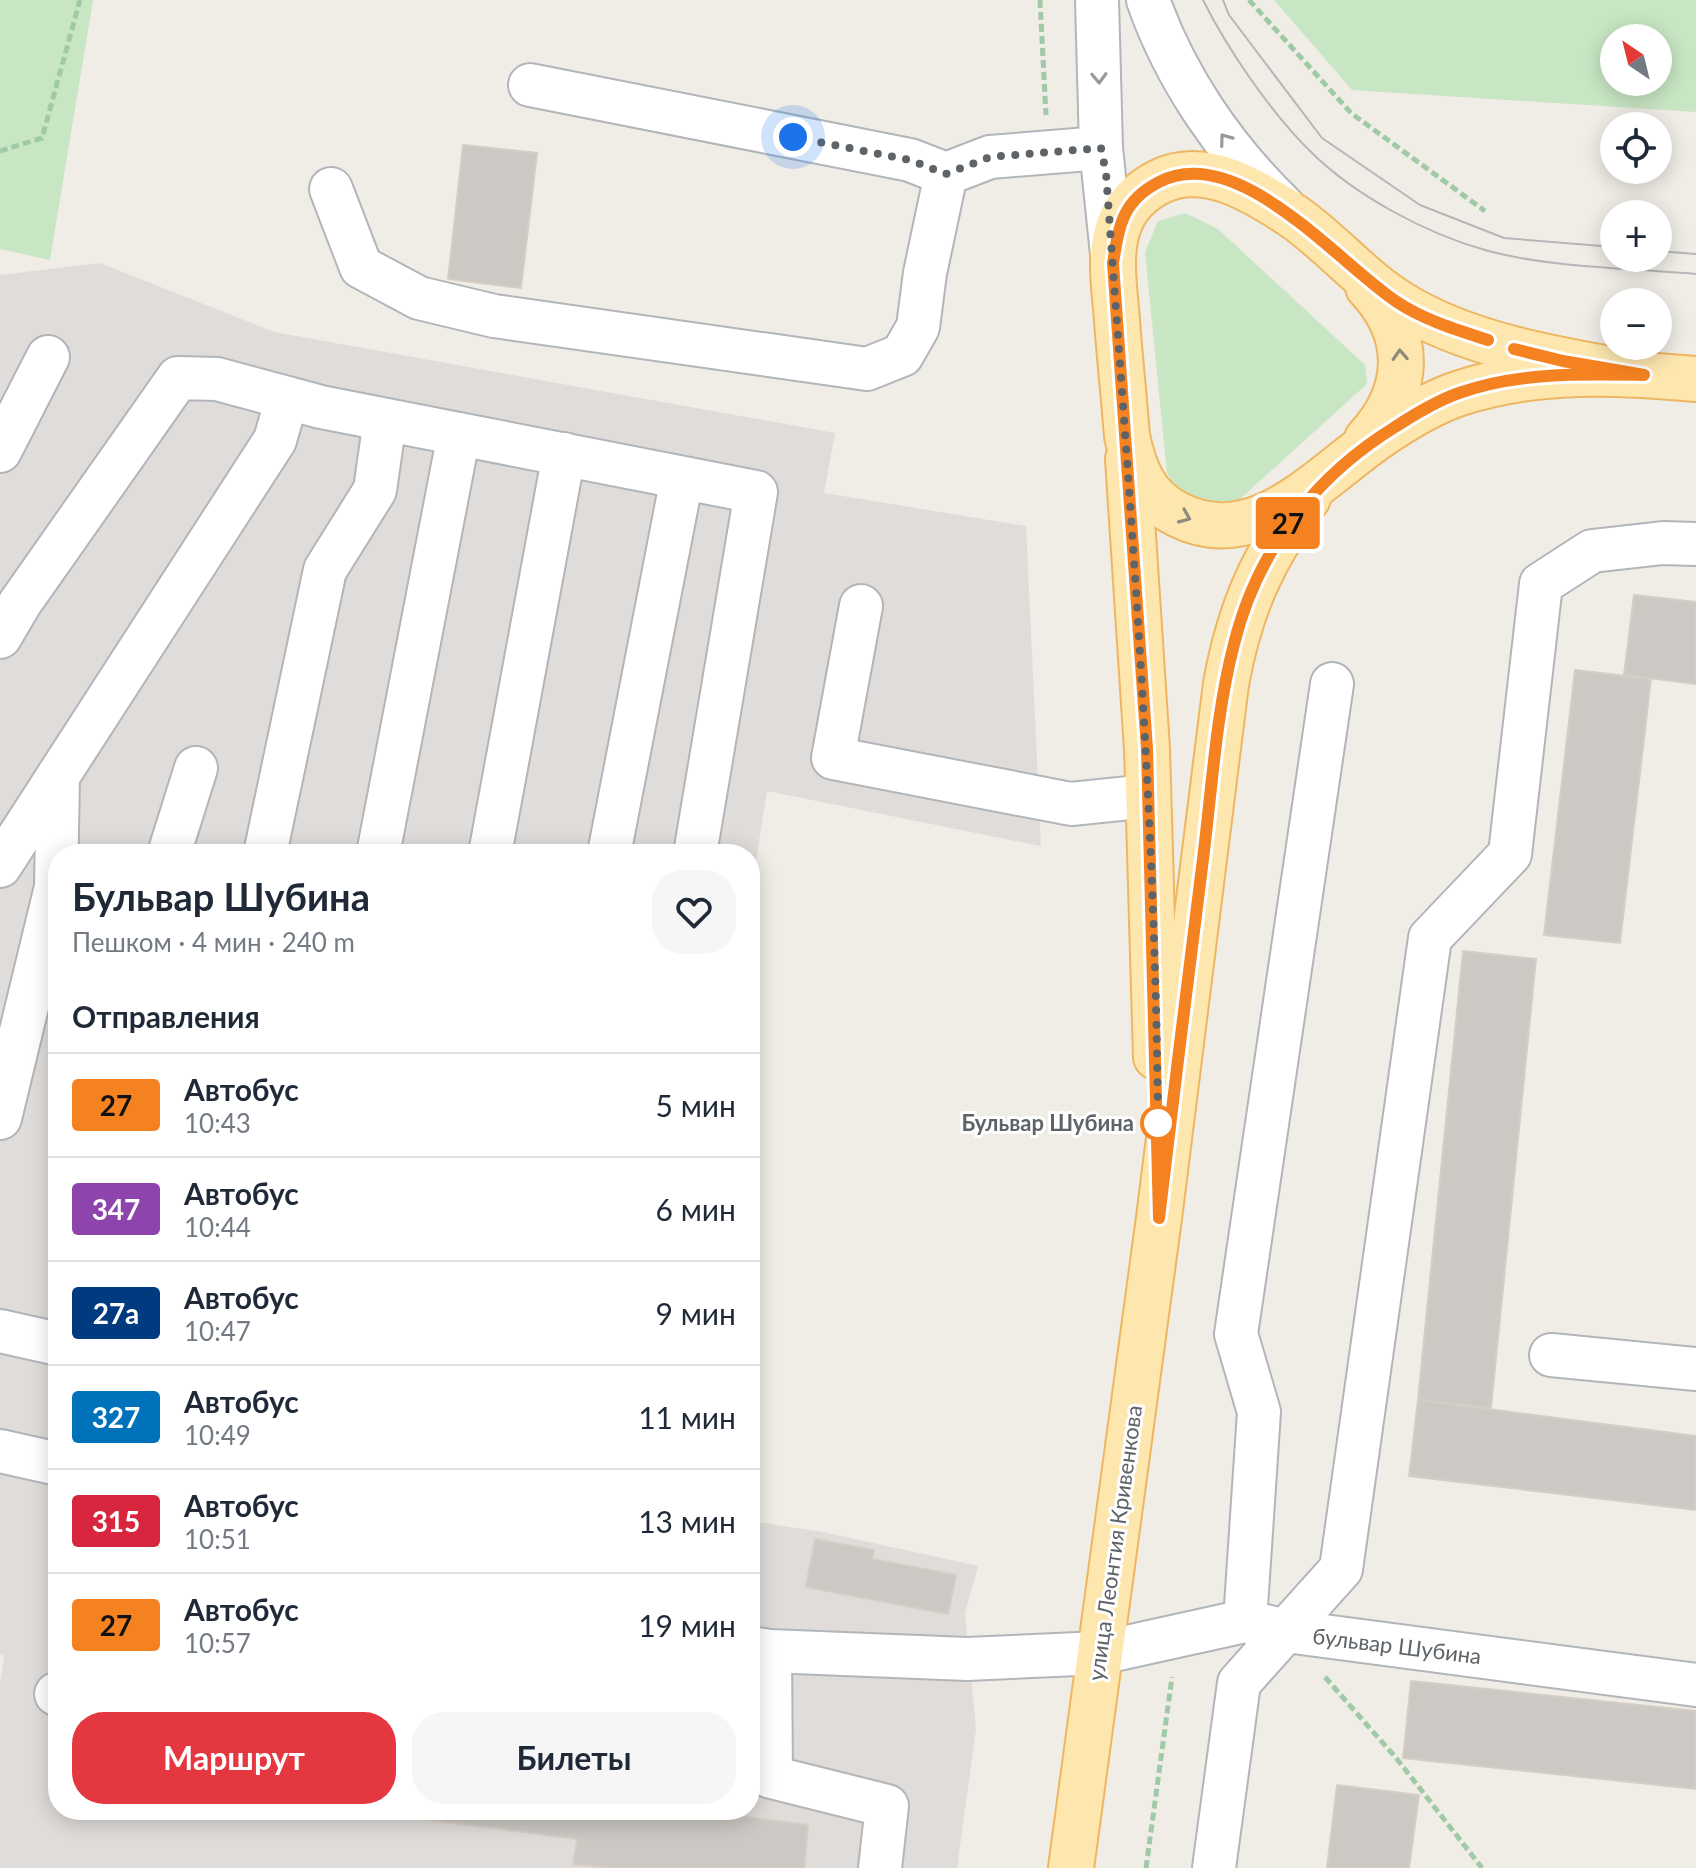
<!DOCTYPE html>
<html lang="ru">
<meta charset="utf-8">
<style>
:root{--surface:#fff;--page:#f6f6f7;--text:#1f2937;--muted:#747a83;--line:#e0e1e3;--accent:#e5373f}
body{margin:0;font-family:Lato,sans-serif;background:var(--page);color:var(--text);height:100vh;display:flex;flex-direction:column;font-size:30px;white-space:nowrap}
*{box-sizing:border-box;margin:0}
p{font-size:26px;color:var(--muted)}
.icon{flex:none;width:44px;height:44px;fill:none;stroke:currentColor;stroke-width:2;stroke-linecap:round;stroke-linejoin:round}
.map{position:relative;flex:1;overflow:hidden}
.drawer{position:absolute;left:48px;top:844px;width:712px;height:976px;display:flex;flex-direction:column;background:var(--surface);border-radius:32px;box-shadow:0 4px 20px #0003}
.drawer>*{flex:none}
.badge{padding:0 16px;border-radius:6px;font-size:28px;line-height:52px}
.needle{width:52px;rotate:325deg}
.tools{position:absolute;left:1600px;top:24px;display:grid;gap:16px}
.tools a{display:grid;place-items:center;width:72px;height:72px;border-radius:50%;background:var(--surface);box-shadow:0 4px 20px #0003;font-size:40px}
.you{position:absolute;width:40px;height:40px;margin:-20px;border:6px solid #fff;border-radius:50%;background:#1a73e8;box-shadow:0 0 0 12px #1a73e833}
.map>.badge{position:absolute;translate:-50% -50%;box-shadow:0 0 0 4px #fff}
h2{padding:0 24px;font-size:30px;line-height:72px}
.round{display:grid;place-items:center;flex:none;width:84px;height:84px;border-radius:32px;background:var(--page)}
.headline{display:flex;align-items:center;justify-content:space-between;height:136px;padding:0 24px}
h1{font-size:38px;font-weight:700;line-height:60px}
.primary-button{display:flex;gap:16px;margin-top:auto;padding:16px 24px}
.primary-button a{flex:1;height:92px;border-radius:32px;background:var(--accent);color:#fff;font-size:32px;font-weight:700;line-height:92px;text-align:center}
.primary-button a+a{background:var(--page);color:var(--text)}
ul{padding:0;list-style:none}
li{display:flex;align-items:center;gap:24px;height:104px;padding:0 24px;border-top:2px solid var(--line)}
li div{flex:1}
li b{display:block;font-size:30px}
li em{font-style:normal}
li .badge{min-width:88px;font-weight:700;text-align:center}
.map>svg:first-child{display:block}
.industrial{fill:#dfdcd9}
.green{fill:#c8e6c4;fill-rule:evenodd}
.building{fill:#ccc8c4;stroke:#d5cec5;stroke-width:2}
.lines{fill:none;stroke-linecap:round;stroke-linejoin:round}
.minor-casing{stroke:#b2b5b9;stroke-width:46}
.major-casing{stroke:#eeb661;stroke-width:48}
.path{stroke:#9fcaa5;stroke-width:5;stroke-dasharray:8 4;stroke-linecap:butt}
.minor{stroke:#fff;stroke-width:42}
.major{stroke:#fde7af;stroke-width:44}
.tram{stroke:#b5b6b7;stroke-width:2}
.oneway{stroke:#969a9c}
.oneway2{stroke:#8e8b7d}
.line-casing{stroke:#fff;stroke-width:18}
.line{stroke:#f58220;stroke-width:12}
.walk{stroke:#5e6367;stroke-width:8;stroke-dasharray:0 14.4}
.stop-dot{fill:#fff;stroke:#f58220;stroke-width:4}
.labels{text-anchor:middle;stroke-width:6;stroke-linejoin:round;paint-order:stroke}
.stop-label{font-size:22px;font-weight:bold;fill:#5e6367;stroke:#fff;text-anchor:end}
.street-label{font-size:22px;fill:#5e6367;stroke:#fff}
</style>
<div class="map">
<svg width="1696" height="1868" viewBox="0 0 1696 1868">
<rect width="100%" height="100%" fill="#f0ede7"/>
<path class="industrial" d="M 100,263 L 274,332 L 835,433 L 824,493 L 1026,526 L 1041,846 L 767,791 L 750,898 L 750,854 L 58,854 L 58,1810 L 750,1810 L 750,1521 L 823,1532 L 978,1566 L 965,1613 L 976,1729 L 957,1868 L 0,1868 L 0,1684 L 4,1656 L 0,1654 L 0,275 Z"/>
<g class="green">
<path d="M 0,0 L 93,0 L 50,260 L 0,249 Z"/>
<path d="M 1274,0 L 1696,0 L 1696,112 L 1352,90 ZM 1614,38 L 1658,38 L 1658,82 L 1614,82 Z"/>
<path d="M 1185,213 L 1218,229 L 1365,365 L 1367,384 L 1231,507 L 1182,499 L 1167,473 L 1145,252 L 1158,221 Z"/>
</g>
<g class="building">
<path d="M 463,145 L 537,153 L 521,288 L 448,279 Z"/>
<path d="M 1634,595 L 1696,602 L 1696,684 L 1624,675 Z"/>
<path d="M 1575,670 L 1651,679 L 1620,943 L 1544,935 Z"/>
<path d="M 1463,951 L 1536,959 L 1491,1408 L 1418,1400 Z"/>
<path d="M 1418,1400 L 1696,1436 L 1696,1510 L 1409,1476 Z"/>
<path d="M 815,1539 L 874,1550 L 872,1559 L 956,1575 L 948,1614 L 806,1587 Z"/>
<path d="M 1411,1681 L 1696,1711 L 1696,1789 L 1403,1758 Z"/>
<path d="M 1337,1785 L 1419,1795 L 1409,1868 L 1327,1868 Z"/>
<path d="M 355,1810 L 691,1810 L 808,1825 L 804,1868 L 612,1868 L 573,1864 L 577,1839 Z"/>
</g>
<g class="lines">
<g class="minor-casing">
<g id="minor">
<path d="M 1097,0 L 1101,148 L 1112,254"/>
<path d="M 1148,0 C 1175,77 1224,149 1283,206"/>
<path d="M 530,85 L 910,160 L 946,174 L 990,157 L 1101,148"/>
<path d="M 331,189 L 361,267 L 419,298 L 494,316 L 867,369 L 902,355 L 918,327 L 925,273 L 946,174"/>
<path d="M 0,451 L 48,357"/>
<path d="M 861,606 L 833,758 L 1071,804 L 1149,796"/>
<path d="M 0,637 L 20,603 L 178,378 L 217,379 L 321,407 L 459,434"/>
<path d="M 169,854 L 196,768"/>
<path d="M 265,854 L 325,570 L 375,490 L 385,420"/>
<path d="M 378,854 L 459,434 L 756,492 L 695,854"/>
<path d="M 490,854 L 564,454"/>
<path d="M 609,854 L 682,478"/>
<path d="M 0,866 L 275,440 L 287,398"/>
<path d="M 0,1118 L 56,887 L 58,776"/>
<path d="M 0,1331 L 58,1344"/>
<path d="M 1551,1355 L 1696,1369"/>
<path d="M 0,1451 L 58,1464"/>
<path d="M 1245,1621 L 1259,1412 L 1236,1334 L 1332,684"/>
<path d="M 750,1648 L 770,1651 L 967,1659 L 1100,1653 L 1245,1621 L 1286,1631 L 1696,1685"/>
<path d="M 770,1651 L 771,1777 L 887,1806 L 880,1868"/>
<path d="M 56,1694 L 58,1694"/>
<path d="M 1214,1868 L 1239,1683 L 1341,1569 L 1430,938 L 1510,854 L 1541,584 L 1592,551 L 1663,543 L 1696,544"/>
</g>
</g>
<g class="major-casing">
<g id="major">
<path d="M 1644,375 C 1565,361 1470,347 1401,304 C 1361,280 1331,242 1293,216 C 1255,191 1204,159 1159,182 C 1141,191 1126,206 1119,225 C 1108,256 1115,290 1117,321 C 1120,360 1124,398 1127,436 C 1134,470 1145,498 1177,514 C 1254,554 1318,479 1375,439 C 1401,421 1430,403 1460,393 C 1537,368 1617,372 1696,379"/>
<path d="M 1367,439 C 1411,391 1413,335 1368,287"/>
<path d="M 1128,459 L 1147,749 L 1156,1057"/>
<path d="M 1071,1868 L 1159,1218 L 1226,684 C 1239,612 1262,556 1308,498"/>
</g>
</g>
<g class="path">
<path d="M 1040,0 L 1046,115"/>
<path d="M 1249,0 L 1351,113 L 1485,211"/>
<path d="M 0,151 L 42,138 L 80,0"/>
<path d="M 1325,1677 L 1397,1759 L 1482,1868"/>
<path d="M 1146,1868 L 1172,1677"/>
</g>
<use href="#minor" class="minor"/>
<use href="#major" class="major"/>
<g class="tram">
<path d="M 1203,0 C 1228,50 1271,113 1312,153 C 1356,196 1425,233 1485,250 C 1549,268 1629,268 1696,274"/>
<path d="M 1223,0 L 1229,15 L 1322,138 L 1420,205 L 1504,238 L 1614,247"/>
<path d="M 1658,251 L 1696,254"/>
</g>
</g>
<defs><path id="oneway-chevron" d="M-2-3.5L2.5 0L-2 3.5" fill="none" stroke-width="1.6" stroke-linecap="round" stroke-linejoin="round" transform="scale(2)"/></defs>
<g class="oneway">
<use href="#oneway-chevron" transform="translate(1099 78) rotate(88)"/>
<use href="#oneway-chevron" transform="translate(1225 139) rotate(-126)"/>
</g>
<g class="oneway2">
<use href="#oneway-chevron" transform="translate(1400 355) rotate(-93)"/>
<use href="#oneway-chevron" transform="translate(1185 517) rotate(23)"/>
</g>
<g class="lines">
<g class="line-casing">
<path id="line" d="M 1488,340 C 1457,330 1424,320 1397,302 C 1338,263 1238,141 1159,182 C 1122,201 1119,226 1113,263 L 1147,749 L 1159,1218 C 1173,1098 1188,979 1203,859 C 1212,788 1216,713 1234,644 C 1257,551 1314,477 1395,427 C 1415,414 1436,401 1459,393 C 1518,372 1582,374 1644,375 L 1563,361 L 1514,349"/>
</g>
<use href="#line" class="line"/>
<path class="walk" d="M 793,137 L 910,160 L 946,174 L 990,157 L 1101,148 L 1106,173 C 1129,492 1156,811 1158,1131 L 1158,1123"/>
</g>
<circle class="stop-dot" cx="1158" cy="1123" r="16"/>
<g class="labels">
<g class="stop-label">
<text x="1134" y="1131">Бульвар Шубина</text>
</g>
<g class="street-label">
<text transform="translate(1115 1543) rotate(-82)" y="8">улица Леонтия Кривенкова</text>
<text transform="translate(1397 1646) rotate(7)" y="8">бульвар Шубина</text>
</g>
</g>
</svg>
<div class="tools">
<a><svg class="needle" viewBox="-14 -14 28 28"><path d="M0-13l5 13h-10z" fill="#e53935"/><path d="M0 13l5-13h-10z" fill="#747a83"/></svg></a>
<a><svg class="icon" aria-label="locate" viewBox="0 0 24 24"><circle cx="12" cy="12" r="6"/><path d="M12 2v4M12 18v4M2 12h4M18 12h4"/></svg></a>
<a>+</a>
<a>−</a>
</div>
<div class="you" style="left:793px;top:137px"></div>
<b class="badge" style="left:1288px;top:523px;background:#f58220;color:#111">27</b>
<section class="drawer">
<div class="headline"><div><h1>Бульвар Шубина</h1><p>Пешком · 4 мин · 240 m</p></div><a class="round"><svg class="icon" aria-label="heart" viewBox="0 0 24 24"><path d="M12 20l-8-8c-3-5 5-10 8-4 3-6 11-1 8 4z"/></svg></a></div>
<h2>Отправления</h2>
<ul>
<li><span class="badge" style="background:#f58220;color:#111">27</span><div><b>Автобус</b><p>10:43</p></div><em>5 мин</em></li>
<li><span class="badge" style="background:#8e44ad;color:#fff">347</span><div><b>Автобус</b><p>10:44</p></div><em>6 мин</em></li>
<li><span class="badge" style="background:#003b80;color:#fff">27а</span><div><b>Автобус</b><p>10:47</p></div><em>9 мин</em></li>
<li><span class="badge" style="background:#0072bc;color:#fff">327</span><div><b>Автобус</b><p>10:49</p></div><em>11 мин</em></li>
<li><span class="badge" style="background:#d7263d;color:#fff">315</span><div><b>Автобус</b><p>10:51</p></div><em>13 мин</em></li>
<li><span class="badge" style="background:#f58220;color:#111">27</span><div><b>Автобус</b><p>10:57</p></div><em>19 мин</em></li>
</ul>
<div class="primary-button"><a>Маршрут</a><a>Билеты</a></div>
</section>
</div>
